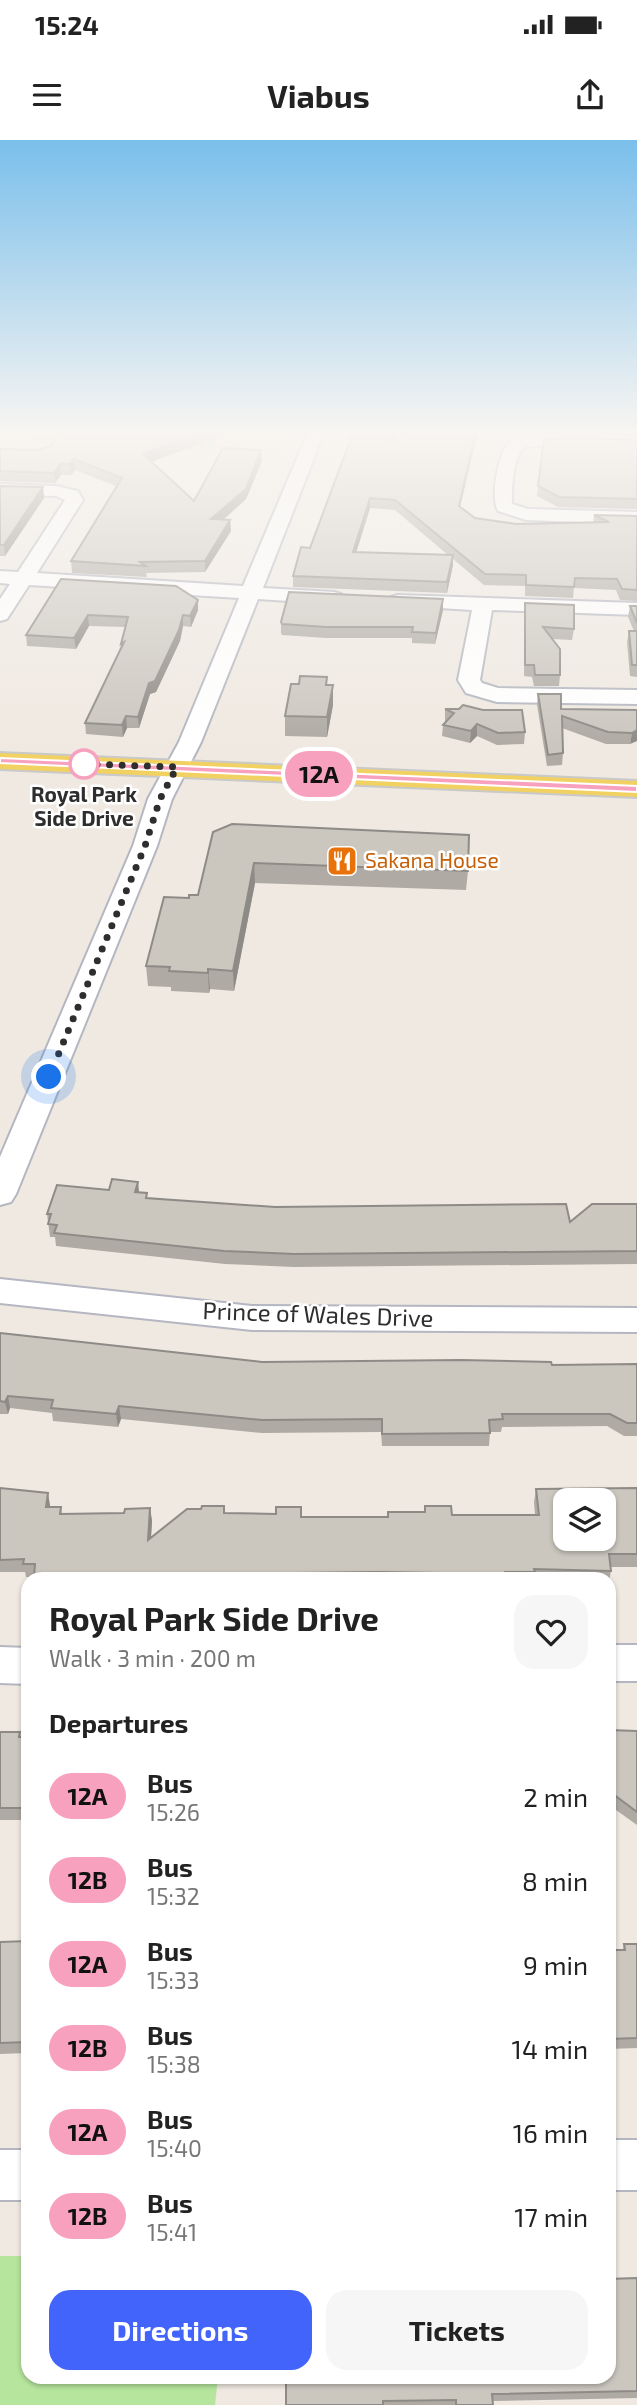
<!DOCTYPE html>
<meta charset="utf-8">
<style>
:root{--surface:#fff;--page:#f6f6f6;--text:#222;--muted:#767676;--accent:#4264fb}
body{margin:0;font-family:"Exo 2",sans-serif;background:var(--page);color:var(--text);height:100vh;display:flex;flex-direction:column;font-size:26px;white-space:nowrap}
*{box-sizing:border-box;margin:0}
p{font-size:23px;color:var(--muted)}
.icon{flex:none;width:38px;height:38px;fill:none;stroke:currentColor;stroke-width:2;stroke-linecap:round;stroke-linejoin:round}
.map{position:relative;flex:1;overflow:hidden}
.side{position:absolute;left:21px;top:1432px;width:595px;height:812px;display:flex;flex-direction:column;background:var(--surface);border-radius:21px;box-shadow:0 2px 5px #0004}
.side>*{flex:none}
.badge{padding:0 14px;border-radius:23px;font-size:24px;line-height:46px}
.fabs{position:absolute;left:553px;top:1348px;display:grid;gap:14px}
.fabs a{display:grid;place-items:center;width:63px;height:63px;border-radius:14px;background:var(--surface);box-shadow:0 2px 5px #0004;font-size:35px}
.you{position:absolute;width:35px;height:35px;margin:-18px;border:5px solid #fff;border-radius:50%;background:#1a73e8;box-shadow:0 0 0 10px #1a73e833}
.map>.badge{position:absolute;translate:-50% -50%;box-shadow:0 0 0 4px #fff}
h2{padding:0 28px;font-size:26px;line-height:63px}
.round{display:grid;place-items:center;flex:none;width:74px;height:74px;border-radius:21px;background:var(--page)}
.headline{display:flex;align-items:center;justify-content:space-between;height:119px;padding:0 28px}
h1{font-size:33px;font-weight:700;line-height:52px}
.button{display:flex;gap:14px;margin-top:auto;padding:14px 28px}
.button a{flex:1;height:80px;border-radius:21px;background:var(--accent);color:#fff;font-size:28px;font-weight:700;line-height:80px;text-align:center}
.button a+a{background:var(--page);color:var(--text)}
ul{padding:0;list-style:none}
li{display:flex;align-items:center;gap:21px;height:84px;padding:0 28px}
li div{flex:1}
li b{display:block;font-size:26px}
li em{font-style:normal}
li .badge{min-width:77px;font-weight:700;text-align:center}
.status{display:flex;justify-content:space-between;align-items:center;height:49px;padding:0 35px;background:var(--surface);direction:ltr}
.status svg{height:19px;fill:currentColor}
header{display:flex;justify-content:space-between;align-items:center;height:91px;padding:0 28px;background:var(--surface);font-size:32px;font-weight:700}
.map>svg:first-child{display:block}
.education{fill:#f0e6d1}
.green{fill:#b6e59e}
.lines{fill:none;stroke-linecap:round;stroke-linejoin:round}
.minor-casing{stroke:#b4b7c1;stroke-width:4}
.primary-casing{stroke:#c9c9c9;stroke-width:4}
.minor{fill:#fff;fill-rule:evenodd}
.primary{fill:#f2d163;fill-rule:evenodd}
.wall{fill:#afaba4;fill-rule:evenodd}
.shaded-wall{fill:#8e8b86}
.building{fill:#cbc7bf;stroke:#8e8b86;stroke-width:2;fill-rule:evenodd}
.line{fill:#f8a1be;stroke:#fff;stroke-width:2}
.walk{stroke:#2e2e2e;stroke-width:7;stroke-dasharray:0 12.6}
.stop-dot{fill:#fff;stroke:#f8a1be;stroke-width:3.5}
.labels{text-anchor:middle;stroke-width:5;stroke-linejoin:round;paint-order:stroke}
.far-stop-label{font-size:21px;font-weight:bold;fill:#2e2e2e;stroke:#fff}
.far-food-label{font-size:21px;fill:#c56008;stroke:#fff;text-anchor:start}
.street-label{font-size:24px;fill:#2e2e2e;stroke:#fff}
</style>
<div class="status"><b>15:24</b><svg viewBox="0 0 49 12"><path d="M0 12V9h3v3zM5 12V6h3v6zM10 12V3h3v9zM15 12V0h3v12zM26 1h20v11H26zM47 4h2v5h-2z"/></svg></div>
<header><svg class="icon" aria-label="menu" viewBox="0 0 24 24"><path d="M4 6h16M4 12h16M4 18h16"/></svg>Viabus<svg class="icon" aria-label="share" viewBox="0 0 24 24"><path d="M12 15V3M7 8l5-5 5 5M5 13v7h14v-7"/></svg></header>
<div class="map">
<svg width="637" height="2265" viewBox="0 0 637 2265">
<rect width="100%" height="100%" fill="#efe9e1"/>
<path class="education" d="M 0,290 L 294,290 L 281,320 L 0,314 Z"/>
<g class="green">
<path d="M 36,290 L 120,290 L 217,296 L 212,310 L 28,302 Z"/>
<path d="M 0,2116 L 28,2116 L 28,2236 L 218,2237 L 215,2265 L 0,2265 Z"/>
</g>
<g class="lines">
<g class="minor-casing">
<g id="minor">
<path d="M 309,290 L 325,290 L 263,448 L 334,452 L 341,454 L 344,458 L 341,462 L 334,464 L 258,459 L 201,602 L 172,659 L 157,706 L 16,1054 L 11,1062 L 0,1065 L 0,1017 L 133,706 L 148,659 L 179,602 L 239,458 L 29,445 L 7,479 L 0,481 L 0,459 L 10,444 L 0,443 L 0,431 L 18,432 L 65,360 L 56,356 L 0,354 L 0,344 L 56,346 L 78,351 L 83,360 L 37,433 L 243,446 Z"/>
<path d="M 550,294 L 637,297 L 637,307 L 571,304 L 525,307 C 512,317 512,348 512,364 L 528,369 L 637,372 L 637,384 L 526,380 L 498,371 C 490,358 498,310 511,301 C 522,295 538,295 550,294 Z"/>
<path d="M 398,455 L 637,463 L 637,475 L 492,470 L 480,540 L 482,543 L 498,548 L 637,550 L 637,564 L 497,562 L 466,553 L 458,540 L 472,470 L 391,465 L 388,461 L 391,457 Z"/>
<path d="M 0,1139 L 252,1166 L 637,1168 L 637,1192 L 252,1190 L 0,1163 Z"/>
<rect x="609" y="1505" width="28" height="36"/>
<path d="M 0,1507 L 28,1508 L 28,1544 L 0,1543 Z"/>
<rect x="609" y="2000" width="28" height="50"/>
<rect x="0" y="2010" width="28" height="50"/>
</g>
</g>
<g class="primary-casing">
<path id="primary" d="M 0,613 L 637,641 L 637,657 L 0,629 Z"/>
</g>
<use href="#minor" class="minor"/>
<use href="#primary" class="primary"/>
</g>
<g class="wall">
<path d="M 354,290 L 399,290 L 395,299 L 411,290 L 478,290 L 460,367 L 475,378 L 516,384 L 593,383 L 594,375 L 637,376 L 637,461 L 620,460 L 616,450 L 574,448 L 573,458 L 525,456 L 525,446 L 484,445 L 453,419 L 453,425 L 447,453 L 293,447 L 293,436 L 310,408 ZM 370,368 L 395,370 L 448,415 L 356,412 Z"/>
<path d="M 545,290 L 637,290 L 637,295 L 545,292 Z"/>
<path d="M 235,291 L 151,322 L 194,361 L 262,321 L 246,359 L 223,380 L 230,380 L 231,391 L 205,432 L 146,433 L 147,437 L 72,433 L 71,421 L 116,346 L 75,330 L 71,335 L 61,335 L 55,343 L 0,341 L 0,309 L 37,310 Z"/>
<path d="M 544,299 L 637,300 L 637,369 L 558,367 L 537,356 Z"/>
<path d="M 0,346 L 43,347 L 44,358 L 5,416 L 0,416 Z"/>
<path d="M 61,439 L 198,460 L 198,470 L 191,487 L 183,486 L 180,501 L 156,552 L 150,554 L 139,588 L 127,588 L 123,597 L 86,594 L 85,583 L 121,508 L 121,504 L 125,487 L 89,486 L 76,509 L 27,506 L 26,495 Z"/>
<path d="M 443,459 L 443,470 L 435,504 L 412,503 L 412,498 L 326,498 L 282,495 L 281,493 L 281,482 Z"/>
<path d="M 525,463 L 574,489 L 572,500 L 552,499 L 560,535 L 559,546 L 534,546 L 532,537 L 524,536 Z"/>
<path d="M 630,466 L 637,466 L 637,537 L 630,536 L 627,502 L 629,491 L 634,491 L 628,477 Z"/>
<path d="M 327,545 L 333,545 L 333,565 L 327,597 L 285,596 L 285,576 Z"/>
<path d="M 538,554 L 561,569 L 637,570 L 630,604 L 606,604 L 562,588 L 563,613 L 562,625 L 547,626 L 537,565 Z"/>
<path d="M 445,569 L 525,592 L 524,604 L 497,605 L 477,596 L 470,603 L 442,596 L 443,585 L 446,581 L 445,581 Z"/>
<path d="M 213,692 L 468,731 L 466,750 L 255,743 L 234,851 L 210,849 L 209,853 L 171,851 L 171,847 L 148,846 L 146,826 L 189,758 L 198,755 Z"/>
<path d="M 138,1042 L 139,1052 L 148,1058 L 275,1067 L 570,1082 L 637,1064 L 637,1124 L 294,1127 L 225,1124 L 56,1106 L 55,1097 L 50,1097 L 47,1074 L 109,1050 Z"/>
<path d="M 0,1193 L 262,1222 L 552,1225 L 637,1224 L 637,1296 L 624,1296 L 607,1286 L 502,1287 L 501,1292 L 490,1292 L 489,1306 L 382,1306 L 381,1292 L 262,1293 L 121,1279 L 118,1287 L 53,1281 L 52,1273 L 10,1268 L 8,1274 L 0,1274 Z"/>
<path d="M 0,1348 L 50,1365 L 50,1367 L 61,1367 L 62,1374 L 124,1373 L 150,1368 L 152,1381 L 151,1398 L 225,1373 L 301,1377 L 387,1377 L 424,1372 L 425,1366 L 452,1375 L 535,1375 L 534,1362 L 536,1349 L 637,1348 L 637,1427 L 611,1427 L 611,1431 L 609,1441 L 609,1438 L 35,1438 L 34,1437 L 26,1437 L 25,1432 L 0,1432 Z"/>
<path d="M 609,1590 L 637,1591 L 637,1685 L 609,1665 Z"/>
<path d="M 0,1592 L 20,1592 L 21,1597 L 28,1597 L 28,1680 L 0,1680 Z"/>
<path d="M 28,1801 L 28,1913 L 0,1914 L 0,1802 Z"/>
<path d="M 624,1804 L 637,1804 L 637,1908 L 609,1909 L 609,1810 L 623,1810 Z"/>
<path d="M 637,2138 L 637,2258 L 493,2261 L 493,2265 L 286,2265 Z"/>
</g>
<g class="shaded-wall">
<path d="M 209,290 L 235,290 L 143,325 L 143,314 Z"/>
<path d="M 395,290 L 399,290 L 391,312 L 391,302 Z"/>
<path d="M 476,290 L 478,290 L 458,376 L 459,366 Z"/>
<path d="M 261,310 L 262,321 L 246,359 L 212,390 L 211,379 Z"/>
<path d="M 74,319 L 75,330 L 71,335 L 70,324 Z"/>
<path d="M 60,324 L 61,335 L 55,343 L 54,333 Z"/>
<path d="M 43,347 L 44,358 L 5,416 L 4,405 Z"/>
<path d="M 370,358 L 370,368 L 353,423 L 353,412 Z"/>
<path d="M 230,380 L 231,391 L 205,432 L 205,421 Z"/>
<path d="M 453,415 L 453,425 L 447,453 L 447,442 Z"/>
<path d="M 443,459 L 443,470 L 435,504 L 436,493 Z"/>
<path d="M 198,460 L 198,470 L 191,487 L 190,476 Z"/>
<path d="M 88,475 L 89,486 L 76,509 L 74,498 Z"/>
<path d="M 183,475 L 183,486 L 180,501 L 156,552 L 150,554 L 139,588 L 138,577 L 149,543 Z"/>
<path d="M 333,545 L 333,565 L 327,597 L 327,577 Z"/>
<path d="M 126,576 L 127,588 L 123,597 L 122,585 Z"/>
<path d="M 477,584 L 477,596 L 470,603 L 471,591 Z"/>
<path d="M 637,590 L 637,601 L 630,604 L 632,593 Z"/>
<path d="M 254,723 L 255,743 L 234,851 L 233,831 Z"/>
<path d="M 208,829 L 210,849 L 209,853 L 208,833 Z"/>
<path d="M 138,1042 L 139,1055 L 135,1052 Z"/>
<path d="M 8,1256 L 10,1268 L 8,1274 L 5,1262 Z"/>
<path d="M 119,1266 L 121,1279 L 118,1287 L 116,1274 Z"/>
<path d="M 48,1353 L 50,1365 L 48,1379 L 46,1367 Z"/>
<path d="M 150,1368 L 152,1381 L 150,1413 L 148,1400 Z"/>
</g>
<g class="building">
<path d="M 60,290 L 209,290 L 143,314 L 194,361 L 223,308 L 261,310 L 246,349 L 211,379 L 230,380 L 205,421 L 140,422 L 146,426 L 71,421 L 122,338 L 74,319 L 70,324 L 60,324 L 54,333 L 0,331 L 0,309 L 37,310 L 51,306 Z"/>
<path d="M 354,290 L 395,290 L 391,302 L 411,290 L 476,290 L 459,366 L 475,378 L 516,384 L 609,382 L 594,375 L 637,376 L 637,450 L 622,449 L 617,439 L 575,438 L 574,447 L 526,445 L 526,435 L 485,434 L 395,360 L 370,358 L 353,412 L 453,415 L 447,442 L 293,436 L 301,407 L 310,408 Z"/>
<path d="M 572,297 L 637,300 L 637,359 L 559,357 L 538,346 L 544,299 Z"/>
<path d="M 0,346 L 43,347 L 4,405 L 0,405 Z"/>
<path d="M 61,439 L 176,446 L 198,460 L 190,476 L 183,475 L 179,490 L 155,541 L 149,543 L 138,577 L 126,576 L 122,585 L 85,583 L 124,502 L 121,504 L 128,477 L 88,475 L 74,498 L 26,495 Z"/>
<path d="M 289,452 L 443,459 L 436,493 L 412,492 L 413,487 L 326,487 L 282,484 L 281,482 Z"/>
<path d="M 525,463 L 574,465 L 574,489 L 543,487 L 560,509 L 560,535 L 535,535 L 534,525 L 525,525 Z"/>
<path d="M 630,466 L 637,466 L 637,483 Z"/>
<path d="M 629,491 L 637,491 L 637,525 L 632,525 Z"/>
<path d="M 300,536 L 327,537 L 326,545 L 333,545 L 327,577 L 285,576 L 291,544 L 299,544 Z"/>
<path d="M 538,554 L 561,554 L 561,569 L 637,570 L 637,590 L 632,593 L 608,592 L 562,576 L 563,613 L 548,615 Z"/>
<path d="M 463,565 L 483,570 L 522,570 L 525,592 L 498,593 L 477,584 L 471,591 L 443,585 L 454,573 L 445,569 L 459,569 Z"/>
<path d="M 232,684 L 469,695 L 468,731 L 254,723 L 233,831 L 208,829 L 208,833 L 169,831 L 170,827 L 146,826 L 164,757 L 189,758 L 189,755 L 198,755 L 213,692 Z"/>
<path d="M 112,1039 L 138,1042 L 135,1052 L 147,1053 L 146,1058 L 275,1067 L 566,1064 L 570,1082 L 592,1064 L 637,1064 L 637,1111 L 294,1114 L 224,1111 L 54,1093 L 57,1085 L 48,1084 L 51,1074 L 47,1074 L 57,1045 L 109,1050 Z"/>
<path d="M 0,1193 L 262,1222 L 461,1220 L 551,1222 L 552,1225 L 637,1224 L 637,1283 L 627,1283 L 610,1274 L 502,1274 L 503,1279 L 489,1280 L 490,1293 L 382,1294 L 382,1279 L 262,1280 L 119,1266 L 116,1274 L 51,1268 L 53,1260 L 8,1256 L 5,1262 L 0,1261 Z"/>
<path d="M 0,1348 L 48,1353 L 46,1367 L 61,1367 L 60,1374 L 124,1373 L 125,1369 L 150,1368 L 148,1400 L 187,1369 L 201,1369 L 202,1366 L 224,1366 L 224,1373 L 276,1374 L 276,1367 L 301,1367 L 301,1377 L 388,1377 L 388,1372 L 425,1372 L 425,1366 L 451,1366 L 452,1375 L 539,1375 L 536,1349 L 637,1348 L 637,1414 L 609,1414 L 611,1431 L 534,1429 L 535,1432 L 505,1432 L 505,1434 L 378,1432 L 34,1436 L 35,1424 L 23,1424 L 24,1419 L 0,1420 ZM 565,1360 L 604,1360 L 604,1398 L 565,1398 Z"/>
<path d="M 609,1590 L 637,1591 L 637,1672 L 609,1651 Z"/>
<path d="M 0,1592 L 20,1592 L 19,1597 L 28,1597 L 28,1668 L 0,1668 Z"/>
<path d="M 28,1801 L 28,1902 L 0,1903 L 0,1802 Z"/>
<path d="M 624,1804 L 637,1804 L 637,1898 L 609,1899 L 609,1810 L 625,1810 Z"/>
<path d="M 637,2138 L 637,2251 L 492,2254 L 493,2265 L 456,2265 L 456,2260 L 383,2261 L 383,2265 L 286,2265 L 286,2236 L 609,2236 L 609,2139 Z"/>
</g>
<linearGradient id="sky" x2="0" y2="1"><stop stop-color="#7abfeb"/><stop offset="0.48" stop-color="#f8f5f2"/><stop offset="1" stop-color="#f8f5f2" stop-opacity="0"/></linearGradient>
<rect width="637" height="607" fill="url(#sky)"/>
<path class="line" d="M 0,618 L 637,646 L 637,652 L 0,623 Z"/>
<g class="lines">
<path class="walk" d="M 49,937 L 145,706 L 160,659 L 177,627 L 82,624 L 84,624"/>
</g>
<defs>
<g id="restaurant-square" transform="scale(1.575)"><rect x="-9" y="-9" width="18" height="18" rx="4" fill="#e8710a" stroke="#fff"/><path d="M-5-6h1v4h1v-4h1v4h1v-4h1v5L-1.5 .5V6h-2V.5L-5-1ZM5-6V6H3V1.5H1.5Q1.5-4 5-6Z" fill="#fff"/></g>
</defs>
<g fill-rule="evenodd">
<use href="#restaurant-square" x="342" y="721"/>
</g>
<circle class="stop-dot" cx="84" cy="624" r="14"/>
<g class="labels">
<g class="far-stop-label">
<text x="84" y="662">Royal Park<tspan x="84" dy="24">Side Drive</tspan></text>
</g>
<g class="far-food-label">
<text x="365" y="728">Sakana House</text>
</g>
<g class="street-label">
<text transform="translate(318 1175) rotate(2)" y="8">Prince of Wales Drive</text>
</g>
</g>
</svg>
<div class="fabs">
<a><svg class="icon" aria-label="layers" viewBox="0 0 24 24"><path d="M12 4l9 5-9 5-9-5zM3 14l9 5 9-5"/></svg></a>
</div>
<div class="you" style="left:49px;top:937px"></div>
<b class="badge" style="left:319px;top:634px;background:#f8a1be;color:#111">12A</b>
<section class="side">
<div class="headline"><div><h1>Royal Park Side Drive</h1><p>Walk · 3 min · 200 m</p></div><a class="round"><svg class="icon" aria-label="heart" viewBox="0 0 24 24"><path d="M12 20l-8-8c-3-5 5-10 8-4 3-6 11-1 8 4z"/></svg></a></div>
<h2>Departures</h2>
<ul>
<li><span class="badge" style="background:#f8a1be;color:#111">12A</span><div><b>Bus</b><p>15:26</p></div><em>2 min</em></li>
<li><span class="badge" style="background:#f8a1be;color:#111">12B</span><div><b>Bus</b><p>15:32</p></div><em>8 min</em></li>
<li><span class="badge" style="background:#f8a1be;color:#111">12A</span><div><b>Bus</b><p>15:33</p></div><em>9 min</em></li>
<li><span class="badge" style="background:#f8a1be;color:#111">12B</span><div><b>Bus</b><p>15:38</p></div><em>14 min</em></li>
<li><span class="badge" style="background:#f8a1be;color:#111">12A</span><div><b>Bus</b><p>15:40</p></div><em>16 min</em></li>
<li><span class="badge" style="background:#f8a1be;color:#111">12B</span><div><b>Bus</b><p>15:41</p></div><em>17 min</em></li>
</ul>
<div class="button"><a>Directions</a><a>Tickets</a></div>
</section>
</div>
